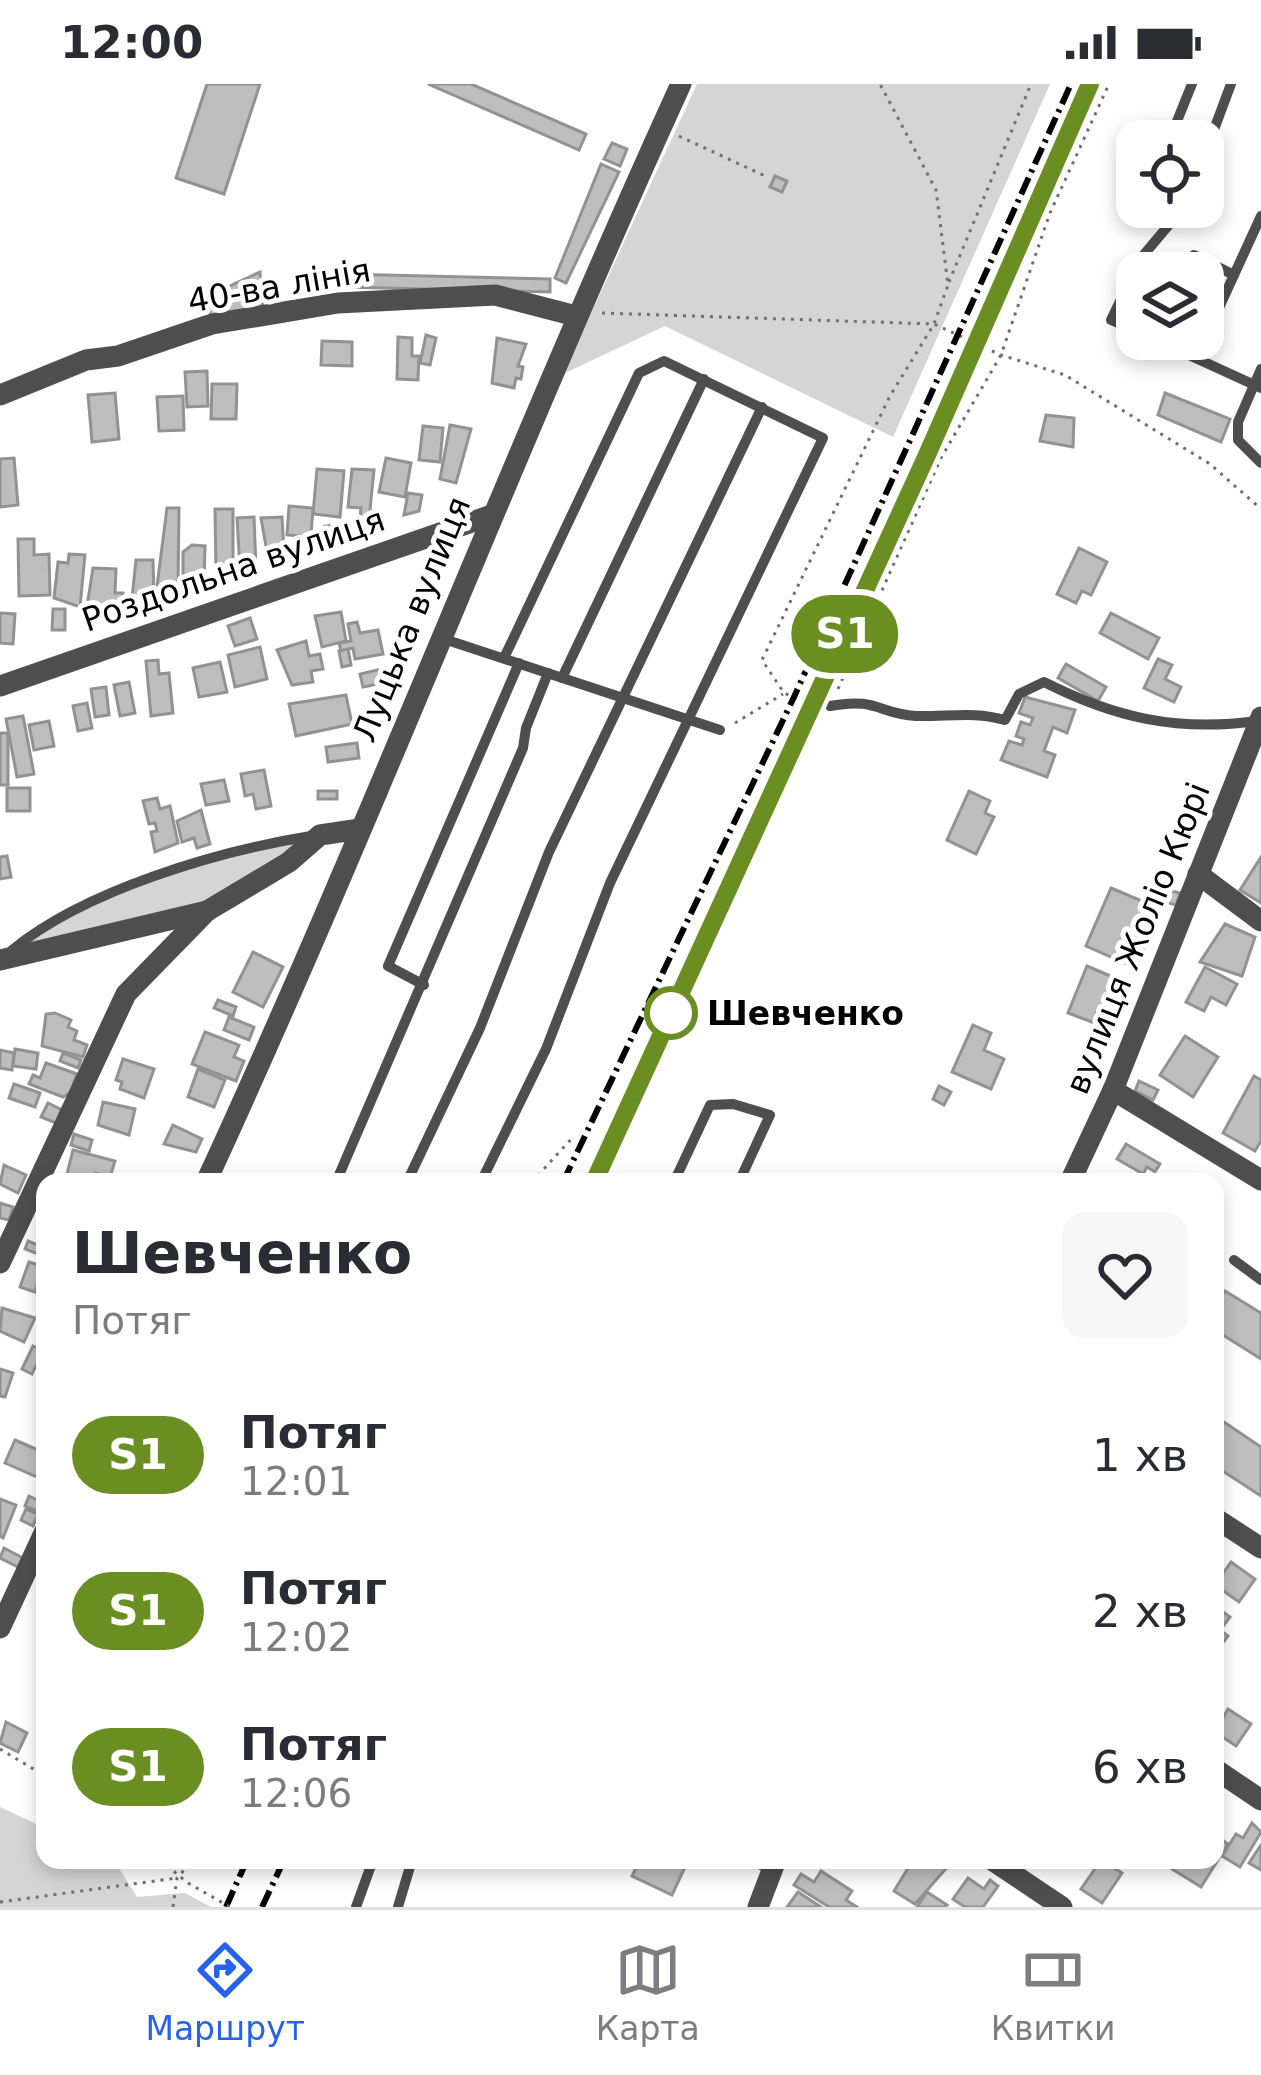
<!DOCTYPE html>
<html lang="uk">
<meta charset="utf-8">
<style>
:root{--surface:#fff;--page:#f7f7f7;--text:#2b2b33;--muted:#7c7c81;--line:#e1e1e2;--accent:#2563eb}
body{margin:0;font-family:"DejaVu Sans",sans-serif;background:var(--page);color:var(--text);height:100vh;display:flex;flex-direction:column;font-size:45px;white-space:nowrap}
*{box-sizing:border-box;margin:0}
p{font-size:39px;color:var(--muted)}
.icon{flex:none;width:66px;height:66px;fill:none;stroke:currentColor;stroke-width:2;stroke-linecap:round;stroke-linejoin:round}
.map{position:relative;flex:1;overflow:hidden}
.drawer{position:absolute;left:36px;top:1089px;width:1188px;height:696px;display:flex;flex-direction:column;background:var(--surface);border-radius:24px;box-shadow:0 6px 18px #0003}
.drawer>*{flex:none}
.badge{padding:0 24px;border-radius:39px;font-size:42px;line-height:78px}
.buttons{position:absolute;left:1116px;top:36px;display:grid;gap:24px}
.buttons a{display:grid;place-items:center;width:108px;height:108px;border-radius:24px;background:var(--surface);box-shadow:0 6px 18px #0003;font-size:60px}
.map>.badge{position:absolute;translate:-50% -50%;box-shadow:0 0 0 6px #fff}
.round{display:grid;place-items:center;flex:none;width:126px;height:126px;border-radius:24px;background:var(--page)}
.summary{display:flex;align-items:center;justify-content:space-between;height:204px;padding:0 36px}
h1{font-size:57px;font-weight:700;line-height:90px}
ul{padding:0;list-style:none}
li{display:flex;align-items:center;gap:36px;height:156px;padding:0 36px}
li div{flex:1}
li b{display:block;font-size:45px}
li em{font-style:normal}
li .badge{min-width:132px;font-weight:700;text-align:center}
.status{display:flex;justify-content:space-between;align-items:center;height:84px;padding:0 60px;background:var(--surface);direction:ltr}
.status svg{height:33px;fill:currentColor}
.tabs{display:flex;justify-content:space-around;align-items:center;height:168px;border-top:3px solid var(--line);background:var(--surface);font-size:33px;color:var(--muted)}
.tabs a{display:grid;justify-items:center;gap:6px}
.tabs .current{color:var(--accent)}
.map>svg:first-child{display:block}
.green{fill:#d5d5d5}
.building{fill:#bebebe;stroke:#929292;stroke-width:3}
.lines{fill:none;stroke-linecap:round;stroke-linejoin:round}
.path{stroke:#707070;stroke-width:3;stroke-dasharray:3 6;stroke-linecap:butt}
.lane{stroke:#4e4e4e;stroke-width:10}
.street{stroke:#4e4e4e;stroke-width:21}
.rail{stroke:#000;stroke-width:6;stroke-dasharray:18 6 3 6;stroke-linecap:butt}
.path-bridge{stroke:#707070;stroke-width:3;stroke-dasharray:3 6;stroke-linecap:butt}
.line-casing{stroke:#fff;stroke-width:27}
.line{stroke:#6b8e23;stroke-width:18}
.stop-dot{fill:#fff;stroke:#6b8e23;stroke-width:6}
.labels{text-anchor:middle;stroke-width:10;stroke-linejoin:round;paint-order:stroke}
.street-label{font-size:33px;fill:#000;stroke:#fff}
.stop-label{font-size:33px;font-weight:bold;fill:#000;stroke:#fff;text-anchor:start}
</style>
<div class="status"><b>12:00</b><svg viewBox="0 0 49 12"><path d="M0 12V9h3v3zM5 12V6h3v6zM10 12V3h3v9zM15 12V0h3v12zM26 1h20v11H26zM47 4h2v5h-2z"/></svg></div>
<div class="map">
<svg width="1261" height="1823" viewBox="0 0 1261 1823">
<rect width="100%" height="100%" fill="#fff"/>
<g class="green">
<path d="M 697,0 L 1050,0 L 893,353 L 665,242 L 563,290 Z"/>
<path d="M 304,757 L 206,820 L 23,864 C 83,810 224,770 304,757 Z"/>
<path d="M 0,1723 L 45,1744 L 45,1776 L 114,1776 L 137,1813 L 185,1809 L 211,1823 L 0,1823 Z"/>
</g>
<g class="building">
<path d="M 207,0 L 260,0 L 224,110 L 176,94 Z"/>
<path d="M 428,0 L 471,0 L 586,50 L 579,66 Z"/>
<path d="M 612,59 L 627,65 L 620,82 L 604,75 Z"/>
<path d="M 601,80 L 619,88 L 566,199 L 555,194 Z"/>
<path d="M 775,92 L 787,97 L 782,108 L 770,103 Z"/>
<path d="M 260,188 L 263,228 L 212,238 L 206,213 Z"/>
<path d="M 301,189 L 550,195 L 550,208 L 300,202 Z"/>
<path d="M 426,251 L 436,254 L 430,281 L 420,279 Z"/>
<path d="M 398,253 L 412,254 L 412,272 L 419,272 L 418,296 L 397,295 Z"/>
<path d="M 497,254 L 526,260 L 518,282 L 523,283 L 521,295 L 516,294 L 514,304 L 492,299 Z"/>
<path d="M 322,257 L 352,258 L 352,282 L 321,281 Z"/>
<path d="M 207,287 L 208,322 L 187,323 L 185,288 Z"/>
<path d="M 212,300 L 237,300 L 236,335 L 211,335 Z"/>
<path d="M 115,309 L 119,355 L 92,358 L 88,311 Z"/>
<path d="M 1165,309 L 1230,335 L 1221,358 L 1158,331 Z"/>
<path d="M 183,312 L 184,346 L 159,347 L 157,313 Z"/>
<path d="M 1046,331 L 1074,334 L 1073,363 L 1040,357 Z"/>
<path d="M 450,341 L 471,345 L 456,399 L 440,395 Z"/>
<path d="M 423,342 L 443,344 L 440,378 L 419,376 Z"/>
<path d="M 14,374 L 18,421 L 0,423 L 0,375 Z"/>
<path d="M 386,374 L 411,379 L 405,413 L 379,408 Z"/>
<path d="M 317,385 L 344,387 L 340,433 L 313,430 Z"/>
<path d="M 352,385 L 374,386 L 369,436 L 360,435 L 361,424 L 348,423 Z"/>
<path d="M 408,409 L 422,411 L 419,427 L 404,431 Z"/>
<path d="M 289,422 L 313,424 L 311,453 L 287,451 Z"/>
<path d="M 167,424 L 179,424 L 178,502 L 157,502 Z"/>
<path d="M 215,425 L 233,425 L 233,487 L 216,488 Z"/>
<path d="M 254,433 L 256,484 L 240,485 L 237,434 Z"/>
<path d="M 282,433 L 284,467 L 267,468 L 261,434 Z"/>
<path d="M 337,441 L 340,460 L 328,461 L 325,442 Z"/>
<path d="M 18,455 L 34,455 L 34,471 L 49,470 L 50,511 L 19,512 Z"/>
<path d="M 192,461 L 205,462 L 204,496 L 183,492 L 183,468 Z"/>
<path d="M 1079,464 L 1107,478 L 1091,511 L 1082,507 L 1076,519 L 1057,510 Z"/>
<path d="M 69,470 L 85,471 L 80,523 L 54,514 L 58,478 L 68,479 Z"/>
<path d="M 136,476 L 153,476 L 154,514 L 132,514 Z"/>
<path d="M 93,484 L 116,485 L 115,509 L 123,509 L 122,527 L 97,526 L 88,516 Z"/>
<path d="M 53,525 L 65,525 L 65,546 L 52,546 Z"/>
<path d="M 341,528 L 346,557 L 322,563 L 315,532 Z"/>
<path d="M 0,529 L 15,530 L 13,560 L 0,559 Z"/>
<path d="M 1111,529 L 1159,554 L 1148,575 L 1100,549 Z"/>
<path d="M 250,534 L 257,555 L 235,562 L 228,542 Z"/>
<path d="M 357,538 L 360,549 L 378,546 L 383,570 L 355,575 L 353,564 L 341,567 L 339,559 L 351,557 L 348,540 Z"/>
<path d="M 306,557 L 309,572 L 320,570 L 323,585 L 311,587 L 313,598 L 292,601 L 277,566 Z"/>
<path d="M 260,563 L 267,595 L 235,603 L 228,571 Z"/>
<path d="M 348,565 L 351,581 L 342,583 L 339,567 Z"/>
<path d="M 1158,575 L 1172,581 L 1165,595 L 1181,603 L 1174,618 L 1144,604 Z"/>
<path d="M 158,576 L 159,590 L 169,589 L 173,629 L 151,632 L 146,577 Z"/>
<path d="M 220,578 L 227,608 L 199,613 L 193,584 Z"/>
<path d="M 1066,580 L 1106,603 L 1098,617 L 1058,594 Z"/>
<path d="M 381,585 L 384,599 L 363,603 L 360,590 Z"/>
<path d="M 129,598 L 135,629 L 120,632 L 114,601 Z"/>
<path d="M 106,603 L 109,631 L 95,633 L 91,605 Z"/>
<path d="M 346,611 L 352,640 L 296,652 L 289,620 Z"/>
<path d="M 1025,613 L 1075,626 L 1067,649 L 1053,643 L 1044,667 L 1055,671 L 1047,693 L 1001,676 L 1009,657 L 1022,661 L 1024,655 L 1016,652 L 1021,638 L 1030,641 L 1033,634 L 1019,629 Z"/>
<path d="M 87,619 L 92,644 L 78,647 L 73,622 Z"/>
<path d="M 23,632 L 34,690 L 17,693 L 6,635 Z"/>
<path d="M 49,637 L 54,662 L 34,666 L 29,641 Z"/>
<rect x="0" y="649" width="8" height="52"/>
<path d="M 357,659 L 359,674 L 328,678 L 326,663 Z"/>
<path d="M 264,686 L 271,722 L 256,725 L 253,710 L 245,712 L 241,690 Z"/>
<path d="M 224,696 L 229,717 L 206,721 L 201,700 Z"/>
<rect x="7" y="704" width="23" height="23"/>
<rect x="318" y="707" width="19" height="8"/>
<path d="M 969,707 L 990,717 L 985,729 L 994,733 L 976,770 L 947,756 Z"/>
<path d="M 157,714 L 160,725 L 170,722 L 178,759 L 155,768 L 151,748 L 157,747 L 155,739 L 149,740 L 143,717 Z"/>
<path d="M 201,726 L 210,760 L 197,764 L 194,754 L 182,758 L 177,737 Z"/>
<path d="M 7,772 L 11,793 L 0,795 L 0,773 Z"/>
<path d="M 1261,773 L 1261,819 L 1240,806 Z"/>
<path d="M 1158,803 L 1180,809 L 1176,821 L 1154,815 Z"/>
<path d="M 1111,804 L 1161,825 L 1136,884 L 1086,862 Z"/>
<path d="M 1225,840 L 1255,853 L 1242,892 L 1200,878 Z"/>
<path d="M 253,868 L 283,883 L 263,923 L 233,908 Z"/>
<path d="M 1087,882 L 1127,899 L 1112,936 L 1096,929 L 1092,938 L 1068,929 Z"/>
<path d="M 1205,883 L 1237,900 L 1226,921 L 1211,913 L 1204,927 L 1186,918 Z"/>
<path d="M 218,916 L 236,923 L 233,932 L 214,924 Z"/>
<path d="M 55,929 L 71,936 L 68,943 L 77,947 L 74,956 L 87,961 L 83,973 L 42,962 L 46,930 Z"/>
<path d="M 229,933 L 254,943 L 249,956 L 224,946 Z"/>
<path d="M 973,941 L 991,949 L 984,966 L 1004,975 L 991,1005 L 952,988 Z"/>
<path d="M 205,948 L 239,961 L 234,973 L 244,977 L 236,997 L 192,980 Z"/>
<path d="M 1185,952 L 1218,973 L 1193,1013 L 1160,991 Z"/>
<path d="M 15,965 L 38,969 L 36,985 L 13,982 Z"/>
<path d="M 0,966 L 14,969 L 12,986 L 0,984 Z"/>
<path d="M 63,969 L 81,976 L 78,984 L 60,977 Z"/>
<path d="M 123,975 L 154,985 L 144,1014 L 120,1005 L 122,998 L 116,996 Z"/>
<path d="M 46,979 L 77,990 L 70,1009 L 63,1013 L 29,1000 L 33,991 L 40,994 Z"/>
<path d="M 198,985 L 225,996 L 214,1023 L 188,1013 Z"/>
<path d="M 1254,992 L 1261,996 L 1261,1057 L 1255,1067 L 1223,1049 Z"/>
<path d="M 1139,997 L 1158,1006 L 1153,1016 L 1135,1007 Z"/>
<path d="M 14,1000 L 40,1009 L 35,1023 L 9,1014 Z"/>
<path d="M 939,1002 L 951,1008 L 944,1021 L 933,1015 Z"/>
<path d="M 103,1018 L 135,1025 L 129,1051 L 98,1041 Z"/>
<path d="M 48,1019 L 62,1026 L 56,1039 L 41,1033 Z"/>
<path d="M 173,1041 L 202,1055 L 196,1068 L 164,1060 Z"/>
<path d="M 74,1050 L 92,1056 L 89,1067 L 71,1061 Z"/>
<path d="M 1126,1060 L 1160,1080 L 1155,1088 L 1147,1083 L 1143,1090 L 1117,1075 Z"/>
<path d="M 73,1066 L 115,1077 L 110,1093 L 96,1089 L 93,1097 L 67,1090 Z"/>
<path d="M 4,1081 L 26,1091 L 18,1109 L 0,1100 Z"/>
<path d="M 0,1119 L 13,1123 L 9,1136 L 0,1134 Z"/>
<path d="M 28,1157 L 45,1164 L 43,1172 L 25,1165 Z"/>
<path d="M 29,1178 L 45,1183 L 45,1204 L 37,1201 L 35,1208 L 20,1203 Z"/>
<path d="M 1225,1207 L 1261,1229 L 1261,1275 L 1215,1246 L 1215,1222 Z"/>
<path d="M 2,1224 L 35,1234 L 24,1258 L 0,1247 Z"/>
<path d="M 33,1262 L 43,1267 L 32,1290 L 22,1285 Z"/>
<path d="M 0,1285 L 13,1289 L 5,1313 L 0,1312 Z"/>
<path d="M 1215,1332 L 1261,1363 L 1261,1412 L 1215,1382 Z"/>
<path d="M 15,1356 L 45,1369 L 44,1396 L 5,1379 Z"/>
<path d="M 29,1412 L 43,1419 L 39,1428 L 25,1422 Z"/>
<path d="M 0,1415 L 16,1421 L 3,1454 L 0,1452 Z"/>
<path d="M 26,1425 L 38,1430 L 33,1442 L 21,1436 Z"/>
<path d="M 4,1464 L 23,1474 L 18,1483 L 0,1474 Z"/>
<path d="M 1231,1478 L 1255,1495 L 1239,1518 L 1215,1501 Z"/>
<path d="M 1215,1522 L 1230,1533 L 1220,1546 L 1228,1552 L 1221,1561 L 1215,1557 Z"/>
<path d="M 1228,1625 L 1251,1640 L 1236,1662 L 1215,1648 Z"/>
<path d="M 6,1638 L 27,1649 L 18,1668 L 0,1659 Z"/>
<path d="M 1252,1739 L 1261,1748 L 1240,1783 L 1222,1772 L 1236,1750 L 1243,1754 Z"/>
<path d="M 1215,1751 L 1228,1760 L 1201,1803 L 1172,1785 L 1178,1776 L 1215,1776 Z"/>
<path d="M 1261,1761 L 1261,1786 L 1249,1779 Z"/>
<path d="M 640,1776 L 686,1781 L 672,1811 L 632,1792 Z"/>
<path d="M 913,1776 L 949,1781 L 915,1820 L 894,1807 Z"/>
<path d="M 1101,1776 L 1122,1789 L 1102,1819 L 1081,1805 Z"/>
<path d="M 821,1787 L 852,1807 L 846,1816 L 857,1823 L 829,1823 L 794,1801 L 801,1790 L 814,1798 Z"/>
<path d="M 968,1794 L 984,1805 L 990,1796 L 998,1802 L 983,1823 L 965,1823 L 953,1815 Z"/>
<path d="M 798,1808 L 821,1823 L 787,1823 Z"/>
<path d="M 927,1808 L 947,1821 L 945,1823 L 917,1823 Z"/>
</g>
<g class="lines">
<g class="path">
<path d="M 679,52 L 765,92"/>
<path d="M 949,198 L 1031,0"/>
<path d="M 602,229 L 934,240 L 1001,271 L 1065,291 L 1210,380 L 1261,425"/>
<path d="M 838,605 L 941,374 L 1001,271 L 1050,129 L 1109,0"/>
<path d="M 813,622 L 784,609 L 762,576 L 890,312 L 934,240 L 948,201 L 936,106 L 880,0"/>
<path d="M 735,639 L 783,610"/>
<path d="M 532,1098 L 574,1052"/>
<path d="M 0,1665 L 45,1692"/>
<path d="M 160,1776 L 188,1799"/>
<path d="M 0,1818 L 177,1794"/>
<path d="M 173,1823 L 177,1794 L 193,1776"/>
</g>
<g class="lane">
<path d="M 1169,57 L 1192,0"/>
<path d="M 1203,75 L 1231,0"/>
<path d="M 1186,189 L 1194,171 L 1234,191"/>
<path d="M 1137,247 L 1111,236 L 1141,174 L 1184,123"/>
<path d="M 1154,255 L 1261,304"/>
<path d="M 1196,274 L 1261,132"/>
<path d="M 1261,285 L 1238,338 L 1238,356 L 1261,379"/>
<path d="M 441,554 L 720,646"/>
<path d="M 562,594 L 704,295"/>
<path d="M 830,622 C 878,613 878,630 916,632 C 946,633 975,627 1005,636 L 1019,610 L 1044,598 C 1115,634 1178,648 1257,637"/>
<path d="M 12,866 C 85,806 218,767 311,752"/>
<path d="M 424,901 L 388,882 L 519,579"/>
<path d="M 336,1098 L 523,664 L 526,644 L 548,589"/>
<path d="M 407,1098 L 480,944 L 549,768 L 762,323"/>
<path d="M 481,1098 L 546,965 L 610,799 L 823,354 L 664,277 L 639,289 L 504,574"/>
<path d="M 674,1098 L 710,1021 L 733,1020 L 770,1031 L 739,1098"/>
<path d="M 1234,1176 L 1261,1196"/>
<path d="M 750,1776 L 772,1786"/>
<path d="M 356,1823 L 373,1776"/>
<path d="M 398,1823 L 412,1776"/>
</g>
<g class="street">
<path d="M 0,311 L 86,276 L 118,272 L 212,240 L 338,219 L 495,211 L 576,232"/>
<path d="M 0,602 L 489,432"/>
<path d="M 1198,790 L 1261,837"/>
<path d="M 0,876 L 207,827 L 289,778 L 320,751 L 360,745"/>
<path d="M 1113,1006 L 1261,1096"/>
<path d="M 206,1098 C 373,736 515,363 681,0"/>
<path d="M 1070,1098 L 1113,1006 L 1261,633"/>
<path d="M 0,1179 L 126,910 L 207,827"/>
<path d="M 1215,1434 L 1261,1464"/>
<path d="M 0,1544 L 45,1447"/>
<path d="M 1215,1685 L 1261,1716"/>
<path d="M 992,1776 L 1062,1823"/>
<path d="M 758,1823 L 776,1776"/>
</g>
<g class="rail">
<path d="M 563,1098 L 794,613 L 1071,0"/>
<path d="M 594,1098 L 1030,137"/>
<path d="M 226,1823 L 247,1776"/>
<path d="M 262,1823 L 284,1776"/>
</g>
<path class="path-bridge" d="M 188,1799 L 230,1823"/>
</g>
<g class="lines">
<g class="line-casing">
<path id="line" d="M 594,1098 L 927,371 L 1090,0"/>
</g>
<use href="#line" class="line"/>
</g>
<circle class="stop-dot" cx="671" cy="929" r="24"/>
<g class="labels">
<g class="street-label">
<text transform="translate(279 201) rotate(-10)" y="12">40-ва лінія</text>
<text transform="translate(233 485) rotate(-19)" y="12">Роздольна вулиця</text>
<text transform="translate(411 535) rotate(-68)" y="12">Луцька вулиця</text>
<text transform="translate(1137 854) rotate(-68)" y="12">вулиця Жоліо Кюрі</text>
</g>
<g class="stop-label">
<text x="707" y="941">Шевченко</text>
</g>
</g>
</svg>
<div class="buttons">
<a><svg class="icon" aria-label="locate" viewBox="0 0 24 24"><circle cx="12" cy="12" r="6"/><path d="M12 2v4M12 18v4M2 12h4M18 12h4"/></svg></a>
<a><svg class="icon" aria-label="layers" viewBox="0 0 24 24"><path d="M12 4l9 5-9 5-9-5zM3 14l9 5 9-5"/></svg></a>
</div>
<b class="badge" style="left:845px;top:550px;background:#6b8e23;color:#fff">S1</b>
<section class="drawer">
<div class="summary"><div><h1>Шевченко</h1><p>Потяг</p></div><a class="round"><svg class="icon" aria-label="heart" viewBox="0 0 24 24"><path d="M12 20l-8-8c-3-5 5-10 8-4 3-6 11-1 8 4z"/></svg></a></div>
<ul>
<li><span class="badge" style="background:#6b8e23;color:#fff">S1</span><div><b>Потяг</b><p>12:01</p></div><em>1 хв</em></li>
<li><span class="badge" style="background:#6b8e23;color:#fff">S1</span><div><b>Потяг</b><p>12:02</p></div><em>2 хв</em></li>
<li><span class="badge" style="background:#6b8e23;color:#fff">S1</span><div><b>Потяг</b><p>12:06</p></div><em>6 хв</em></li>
</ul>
</section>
</div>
<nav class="tabs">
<a class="current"><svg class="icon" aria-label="directions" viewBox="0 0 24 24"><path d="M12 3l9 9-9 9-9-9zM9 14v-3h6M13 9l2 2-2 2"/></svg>Маршрут</a>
<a><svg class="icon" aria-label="map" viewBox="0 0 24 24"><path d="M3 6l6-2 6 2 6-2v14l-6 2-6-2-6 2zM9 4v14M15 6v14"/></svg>Карта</a>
<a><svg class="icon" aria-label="tickets" viewBox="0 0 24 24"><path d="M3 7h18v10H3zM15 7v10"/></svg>Квитки</a>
</nav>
